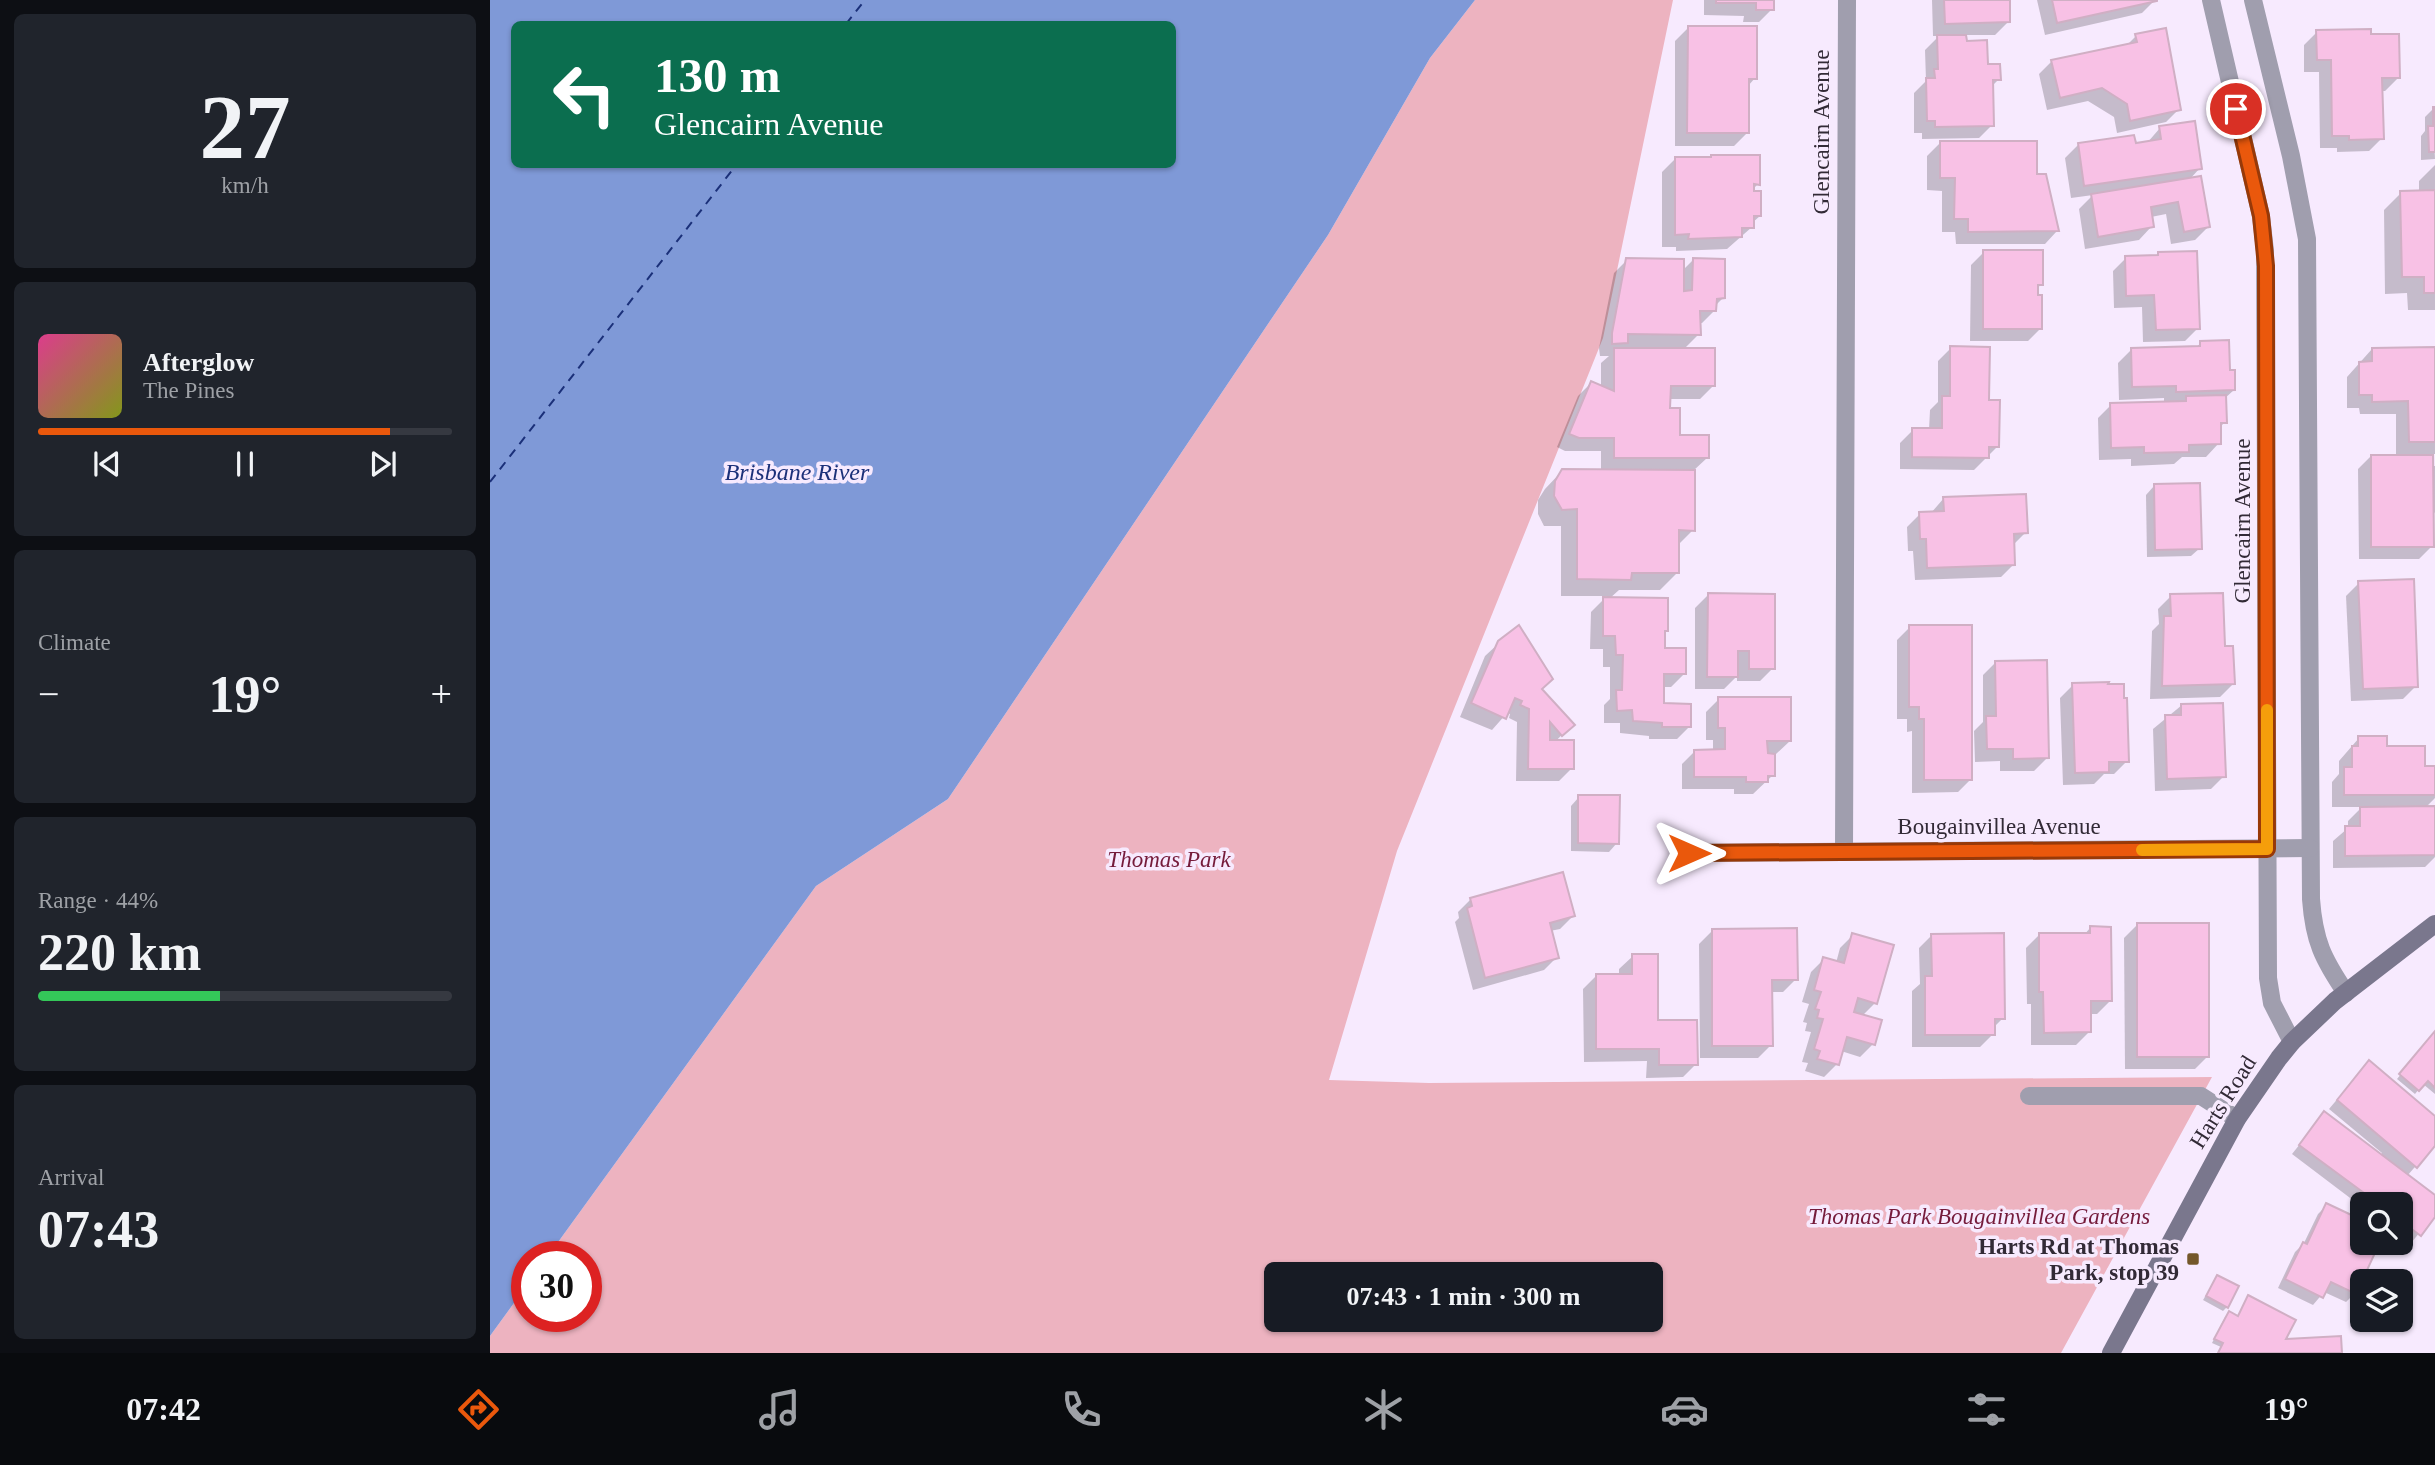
<!DOCTYPE html>
<html lang="en">
<head>
<meta charset="utf-8">
<style>
	body { margin:0; font-family:"Times New Roman",serif; background:#20242c; color:#f1f3f6; height:100vh; display:flex; flex-direction:column; font-size:26px; white-space:nowrap }
	* { box-sizing:border-box; margin:0 }
	p { font-size:23px; color:#9ea1a6 }
	.icon { flex:none; width:38px; height:38px; fill:none; stroke:currentColor; stroke-width:2; stroke-linecap:round; stroke-linejoin:round }
	.map { position:relative; flex:1; overflow:hidden }
	.panel { display:flex; flex-direction:column; gap:14px; padding:14px; background:#0d0f14; width:490px }
	.panel>* { flex:none }
	.guide { position:absolute; left:21px; top:21px; width:665px; height:147px; border-radius:10px; box-shadow:0 2px 5px #0004; background:#0b6e4f; color:#fff; overflow:hidden }
	.controls { position:absolute; left:1860px; top:1192px; display:grid; gap:14px }
	.controls a { display:grid; place-items:center; width:63px; height:63px; border-radius:10px; background:#171b24; box-shadow:0 2px 5px #0004; font-size:35px }
	.speed { position:absolute; left:21px; top:1241px; display:flex; gap:14px; font-size:35px; font-weight:700; text-align:center }
	.speed>* { display:grid; place-content:center; width:91px; height:91px; border-radius:50%; background:#171b24; box-shadow:0 2px 5px #0004; line-height:1 }
	.speed .limit { border:10px solid #d22; background:#fff; color:#111 }
	.pin { position:absolute; display:grid; place-items:center; width:60px; height:60px; color:#fff; margin:-30px; border:4px solid #fff; border-radius:50%; box-shadow:0 2px 7px #0007 }
	.me { position:absolute; width:77px; margin:-38px; rotate:90deg; stroke-linejoin:round; filter:drop-shadow(0 0 5px #0008) }
	.turn { display:flex; align-items:center; gap:24px; height:147px; padding:0 28px; font-size:32px }
	.turn .icon { width:91px; height:91px; stroke-width:2.5 }
	.turn b { display:block; font-size:49px; line-height:60px }
	.big { font-size:52px; font-weight:600; line-height:1.1 }
	.panel .widget { flex:1; display:flex; flex-direction:column; justify-content:center; gap:10px; min-width:0; padding:0 24px; border-radius:10px; background:#20242c }
	.panel .dial { align-items:center; gap:0 }
	.dial b { font-size:91px; line-height:1 }
	.song { display:flex; align-items:center; gap:21px }
	.cover { width:84px; height:84px; border-radius:10px; background:linear-gradient(135deg,hsl(330 70% 55%),hsl(70 70% 35%)) }
	.played { height:7px; border-radius:4px; background:linear-gradient(90deg,#ea580c 85%,#363941 85%) }
	.keys { display:flex; justify-content:space-around; direction:ltr }
	.heat { display:flex; justify-content:space-between; align-items:center; font-size:38px; direction:ltr }
	.charge { height:10px; border-radius:5px; background:linear-gradient(90deg,#34c759 44%,#363941 0) }
	.trip { position:absolute; left:774px; top:1262px; width:399px; height:70px; border-radius:10px; background:#171b24; box-shadow:0 2px 5px #0004; font-weight:600; line-height:70px; text-align:center }
	.tabs { display:flex; height:112px; justify-content:space-around; align-items:center; background:#090b0e; color:#9ea1a6 }
	.tabs .icon { width:49px; height:49px }
	.tabs .active { color:#ea580c }
	.tabs b { font-size:32px; color:#f1f3f6 }
	main { display:flex; flex:1; min-height:0 }
	.map>svg:first-child { display:block }
</style>
</head>
<body>
<main>
<section class="panel">
<div class="widget dial"><b>27</b><p>km/h</p></div>
<div class="widget">
<div class="song"><i class="cover"></i><div><b>Afterglow</b><p>The Pines</p></div></div>
<div class="played"></div>
<div class="keys"><svg class="icon" aria-label="previous" viewBox="0 0 24 24"><path d="M18 5L8 12l10 7zM5 5v14"/></svg><svg class="icon" aria-label="pause" viewBox="0 0 24 24"><path d="M8 5v14M16 5v14"/></svg><svg class="icon" aria-label="next" viewBox="0 0 24 24"><path d="M6 5l10 7-10 7zM19 5v14"/></svg></div>
</div>
<div class="widget"><p>Climate</p>
<div class="heat"><a>−</a><b class="big">19°</b><a>+</a></div>
</div>
<div class="widget"><p>Range · 44%</p><b class="big">220 km</b><div class="charge"></div></div>
<div class="widget"><p>Arrival</p><b class="big">07:43</b></div>
</section>
<div class="map">
<svg width="1945" height="1353" viewBox="0 0 1945 1353">
	<rect width="100%" height="100%" fill="#f7eafe"/>
	<path fill="#edb3c0" fill-rule="evenodd" d="M985,0H1183L1113,338L907,851L839,1080L939,1083L1722,1077L1571,1353H0V1336L37,1285V1316H96V1256H58L326,886L458,799L838,235L940,58ZM786,1274H1160V1320H786Z"/>
	<path fill="#7f99d7" fill-rule="evenodd" d="M0,0H985L940,58L838,235L458,799L326,886L58,1256H37V1285L0,1336ZM24,24H682V164H24Z"/>
	<g fill="#0003">
		<polygon points="1214,0 1282,0 1282,9 1269,22 1253,22 1254,16 1214,15"/>
		<polygon points="1442,0 1518,0 1518,22 1505,35 1474,35 1475,42 1509,79 1502,86 1502,125 1489,138 1432,139 1432,133 1424,133 1424,93 1436,81 1435,50 1449,36 1443,36"/>
		<polygon points="1547,0 1665,0 1652,13 1555,35"/>
		<polygon points="1198,28 1265,78 1258,86 1257,133 1244,146 1185,146 1185,41"/>
		<polygon points="1827,32 1879,36 1908,78 1895,91 1891,91 1892,138 1879,151 1847,152 1847,148 1830,148 1829,72 1814,72 1814,45"/>
		<polygon points="1646,36 1689,109 1676,122 1627,133 1624,117 1598,101 1557,110 1549,74 1562,61 1636,46"/>
		<polygon points="1943,109 1945,159 1931,160 1931,136 1935,131 1935,117"/>
		<polygon points="1670,128 1710,168 1699,180 1718,227 1705,240 1681,244 1676,214 1661,217 1662,226 1649,240 1595,249 1589,209 1603,195 1581,198 1575,158 1588,145 1657,143"/>
		<polygon points="1450,143 1546,176 1567,231 1555,244 1466,244 1465,232 1452,232 1452,191 1437,190 1437,156"/>
		<polygon points="1186,158 1268,184 1262,190 1270,216 1262,223 1262,227 1237,249 1186,251 1186,247 1172,247 1172,172"/>
		<polygon points="1945,165 1945,310 1918,310 1917,293 1895,294 1894,210 1911,193 1929,192 1929,181"/>
		<polygon points="1494,252 1552,284 1546,289 1551,328 1538,341 1480,341 1481,265"/>
		<polygon points="1668,253 1708,328 1695,341 1653,342 1652,307 1624,308 1623,271 1636,258 1665,257"/>
		<polygon points="1137,260 1192,271 1203,260 1233,298 1225,306 1225,310 1212,323 1209,323 1209,334 1193,350 1223,386 1210,399 1179,399 1179,409 1188,437 1217,458 1203,471 1203,530 1187,546 1187,573 1170,590 1129,590 1119,599 1176,630 1173,633 1173,649 1194,674 1181,687 1173,687 1173,705 1200,726 1187,739 1159,739 1159,736 1130,733 1130,723 1114,723 1114,705 1120,699 1120,667 1113,667 1113,649 1100,649 1101,612 1117,596 1071,596 1071,526 1054,526 1048,514 1048,500 1055,489 1072,471 1111,471 1111,451 1075,451 1067,447 1088,396 1101,383 1111,388 1111,363 1119,356 1110,356 1109,348 1124,273"/>
		<polygon points="1711,343 1739,372 1744,390 1734,399 1735,422 1729,428 1729,443 1716,457 1692,457 1684,464 1641,466 1641,459 1609,460 1608,418 1621,405 1674,404 1674,398 1629,400 1628,363 1641,350 1705,348"/>
		<polygon points="1461,348 1498,402 1508,446 1484,470 1410,469 1410,443 1423,430 1439,430 1440,410 1448,402 1448,361"/>
		<polygon points="1882,349 1945,349 1945,454 1942,454 1942,466 1945,466 1945,512 1942,516 1942,546 1929,559 1869,559 1868,469 1881,456 1906,456 1906,414 1870,414 1869,408 1857,408 1857,377"/>
		<polygon points="1664,486 1710,548 1701,556 1657,557 1656,495"/>
		<polygon points="1454,498 1536,532 1523,545 1524,564 1511,577 1425,580 1423,551 1418,551 1417,527 1430,514 1441,513"/>
		<polygon points="1869,583 1926,686 1913,699 1861,701 1856,596"/>
		<polygon points="1218,595 1283,668 1270,681 1247,681 1247,676 1234,689 1205,689 1205,608"/>
		<polygon points="1681,596 1733,648 1743,684 1730,697 1660,699 1662,631 1669,624 1668,609"/>
		<polygon points="1420,627 1481,779 1468,792 1422,793 1422,731 1417,732 1417,719 1407,719 1407,640"/>
		<polygon points="1009,643 1082,724 1065,742 1082,768 1069,781 1026,781 1027,722 1019,718 1020,714 1017,713 1002,730 970,717 995,656"/>
		<polygon points="1506,662 1557,758 1544,771 1510,771 1510,761 1485,762 1484,731 1493,722 1493,675"/>
		<polygon points="1583,685 1637,761 1624,774 1614,774 1604,784 1573,785 1570,698"/>
		<polygon points="1229,699 1300,741 1286,754 1283,754 1283,775 1263,794 1244,794 1244,789 1192,789 1192,764 1205,751 1223,751 1223,740 1216,740 1216,712"/>
		<polygon points="1692,705 1734,776 1721,789 1665,791 1663,729"/>
		<polygon points="1869,738 1896,747 1933,768 1945,768 1945,798 1935,808 1945,808 1945,857 1935,867 1843,868 1843,841 1858,828 1858,821 1872,807 1842,807 1842,782 1849,774 1849,761"/>
		<polygon points="1089,797 1127,843 1119,852 1081,851 1081,806"/>
		<polygon points="981,899 1083,916 1070,929 1060,931 1067,957 1054,970 983,990 965,922 969,918 968,912"/>
		<polygon points="1647,925 1718,1056 1705,1069 1635,1069 1634,938"/>
		<polygon points="1600,928 1620,1001 1607,1014 1599,1014 1599,1032 1586,1045 1541,1045 1541,1004 1537,1004 1536,948 1549,935 1594,935"/>
		<polygon points="1222,931 1306,979 1293,992 1281,992 1281,1045 1268,1058 1210,1058 1209,944"/>
		<polygon points="1363,935 1385,1003 1372,1016 1383,1044 1370,1057 1351,1051 1347,1064 1334,1077 1315,1071 1318,1063 1312,1062 1321,1032 1315,1031 1317,1023 1313,1022 1319,1004 1312,1002 1321,972 1334,959 1346,963 1350,948"/>
		<polygon points="1442,935 1513,1018 1503,1028 1503,1034 1490,1047 1422,1047 1422,991 1430,984 1429,948"/>
		<polygon points="1143,956 1167,1022 1206,1064 1193,1077 1156,1078 1157,1061 1094,1062 1093,989 1106,976 1129,976 1129,969"/>
		<polygon points="1945,1033 1945,1094 1933,1084 1925,1094 1907,1079"/>
		<polygon points="1871,1071 1945,1118 1945,1144 1917,1176 1945,1197 1945,1214 1921,1243 1911,1235 1911,1204 1872,1204 1872,1207 1802,1154 1834,1114 1890,1156 1892,1153 1839,1109"/>
		<polygon points="1837,1205 1872,1222 1872,1242 1865,1293 1856,1302 1834,1292 1823,1305 1788,1288 1805,1252 1814,1243 1828,1214"/>
		<polygon points="1727,1277 1737,1307 1733,1311 1713,1300"/>
		<polygon points="1759,1297 1794,1341 1850,1353 1728,1353 1731,1347 1722,1343 1735,1317 1739,1313 1747,1317"/>
	</g>
	<g fill="none" stroke-linecap="round" stroke-linejoin="round">
		<g stroke="#1b3079" stroke-width="2" stroke-dasharray="9 7" stroke-linecap="butt">
			<polyline points="356,24 375,0"/>
			<polyline points="0,482 247,164"/>
		</g>
	</g>
	<g fill="#f8c1e5" stroke="#d0afc4" stroke-width="2">
		<polygon points="1226,0 1284,0 1284,10 1266,10 1266,3 1226,3"/>
		<polygon points="1454,0 1520,0 1520,22 1455,24"/>
		<polygon points="1562,0 1667,0 1667,1 1567,23"/>
		<polygon points="1198,26 1267,26 1267,79 1259,79 1259,133 1197,133"/>
		<polygon points="1676,28 1691,110 1640,121 1637,104 1612,88 1570,98 1561,60 1647,42 1645,34"/>
		<polygon points="1881,29 1881,34 1909,34 1910,78 1892,78 1894,139 1859,140 1859,136 1842,136 1841,60 1827,60 1826,30"/>
		<polygon points="1447,35 1476,35 1477,41 1497,40 1498,64 1510,64 1511,80 1503,80 1504,126 1445,127 1445,121 1437,121 1436,78 1445,78 1444,69 1448,69"/>
		<polygon points="1943,107 1945,107 1945,152 1939,152 1938,126 1943,126"/>
		<polygon points="1705,121 1712,169 1594,186 1588,143 1644,135 1646,143 1671,139 1669,126"/>
		<polygon points="1450,141 1547,141 1547,174 1556,174 1569,231 1478,232 1478,219 1464,219 1465,178 1450,178"/>
		<polygon points="1221,155 1270,155 1270,185 1264,184 1264,191 1271,191 1271,216 1264,216 1264,228 1252,228 1252,237 1198,239 1199,234 1185,235 1185,157 1221,157"/>
		<polygon points="1711,176 1720,227 1694,232 1688,202 1661,207 1664,227 1608,237 1601,194"/>
		<polygon points="1945,190 1945,293 1934,293 1934,277 1912,277 1910,191"/>
		<polygon points="1493,250 1553,250 1553,285 1548,285 1548,295 1552,295 1552,329 1493,329"/>
		<polygon points="1707,251 1710,329 1666,330 1664,295 1636,296 1635,256 1668,255 1668,252"/>
		<polygon points="1136,258 1194,259 1194,291 1202,290 1203,258 1235,259 1235,298 1227,299 1226,311 1210,311 1211,335 1138,334 1138,343 1122,344 1122,333"/>
		<polygon points="1739,340 1740,370 1745,370 1745,390 1686,392 1686,386 1642,387 1641,348 1710,346 1710,341"/>
		<polygon points="1460,346 1500,347 1499,400 1510,400 1509,447 1499,447 1499,458 1422,457 1422,428 1452,428 1452,396 1460,396"/>
		<polygon points="1945,347 1945,442 1919,442 1918,401 1882,402 1882,395 1869,395 1869,362 1882,361 1882,348"/>
		<polygon points="1124,348 1225,348 1225,386 1181,386 1180,408 1190,408 1190,435 1219,435 1219,458 1124,458 1124,438 1089,438 1079,434 1101,381 1124,391"/>
		<polygon points="1736,395 1737,423 1731,423 1731,444 1699,445 1699,452 1654,453 1654,447 1621,448 1620,403 1696,401 1696,396"/>
		<polygon points="1881,455 1943,455 1944,547 1881,547"/>
		<polygon points="1072,469 1205,470 1205,531 1189,530 1189,573 1142,573 1141,580 1087,579 1087,509 1072,510 1064,496 1065,481"/>
		<polygon points="1710,483 1712,549 1665,550 1664,484"/>
		<polygon points="1536,494 1538,533 1524,534 1525,565 1437,568 1436,539 1430,539 1429,512 1454,511 1453,497"/>
		<polygon points="1924,579 1928,687 1873,689 1868,581"/>
		<polygon points="1218,593 1285,594 1285,669 1259,669 1259,651 1248,651 1248,677 1217,677"/>
		<polygon points="1733,593 1735,646 1743,646 1745,684 1672,686 1674,616 1681,616 1680,594"/>
		<polygon points="1113,597 1178,598 1178,631 1175,631 1175,648 1196,648 1196,674 1174,674 1174,703 1201,704 1201,727 1172,727 1172,723 1143,721 1142,710 1127,711 1126,690 1132,690 1133,655 1126,655 1125,636 1113,636"/>
		<polygon points="1029,625 1063,679 1052,689 1085,725 1072,736 1060,722 1060,740 1084,740 1084,769 1038,769 1039,709 1030,705 1032,701 1025,698 1016,719 981,703 1008,641"/>
		<polygon points="1419,625 1482,625 1482,780 1434,780 1434,719 1429,719 1429,707 1419,707"/>
		<polygon points="1557,660 1559,758 1523,759 1523,749 1497,749 1496,716 1506,716 1505,661"/>
		<polygon points="1619,682 1618,684 1634,684 1634,698 1637,698 1639,762 1619,762 1619,772 1585,773 1582,683"/>
		<polygon points="1228,697 1301,697 1301,741 1277,741 1278,753 1285,754 1285,776 1278,776 1278,782 1256,782 1256,777 1204,777 1204,750 1235,749 1235,728 1228,728"/>
		<polygon points="1733,703 1736,777 1677,779 1675,715 1691,715 1691,704"/>
		<polygon points="1868,736 1897,736 1897,746 1935,746 1935,766 1945,766 1945,795 1854,795 1854,767 1862,767 1862,746 1868,746"/>
		<polygon points="1088,795 1130,795 1129,844 1088,843"/>
		<polygon points="1945,806 1945,855 1855,856 1855,826 1870,826 1870,807"/>
		<polygon points="1073,872 1085,916 1060,923 1069,958 995,978 977,908 982,906 980,898"/>
		<rect x="1647" y="923" width="72" height="134"/>
		<polygon points="1600,926 1621,927 1622,1001 1601,1001 1601,1032 1554,1033 1553,992 1549,992 1549,933 1600,933"/>
		<polygon points="1307,928 1308,980 1282,980 1283,1046 1222,1046 1222,929"/>
		<polygon points="1362,933 1404,945 1387,1004 1368,998 1364,1012 1392,1020 1385,1045 1357,1037 1349,1065 1327,1059 1330,1051 1324,1049 1333,1019 1327,1018 1329,1010 1325,1009 1331,992 1324,990 1333,957 1354,963"/>
		<polygon points="1514,933 1515,1019 1505,1019 1505,1035 1435,1035 1435,976 1442,976 1441,934"/>
		<polygon points="1142,954 1168,954 1168,1020 1207,1020 1208,1065 1169,1065 1169,1049 1106,1049 1106,974 1142,974"/>
		<polygon points="1945,1031 1945,1088 1938,1081 1929,1091 1909,1074"/>
		<polygon points="1879,1060 1945,1116 1945,1146 1927,1168 1847,1100"/>
		<polygon points="1834,1111 1945,1195 1945,1217 1931,1236 1911,1221 1911,1204 1889,1204 1809,1145"/>
		<polygon points="1836,1203 1872,1220 1872,1242 1890,1242 1866,1294 1841,1282 1833,1298 1795,1279 1813,1242 1817,1244"/>
		<polygon points="1727,1275 1749,1286 1738,1308 1716,1296"/>
		<polygon points="1758,1295 1806,1320 1796,1339 1851,1336 1852,1353 1728,1353 1733,1343 1724,1339 1739,1311 1748,1316"/>
	</g>
	<g fill="none" stroke-linecap="round" stroke-linejoin="round">
		<polyline stroke="#a09eae" stroke-width="18" points="1539,1096 1711,1096 1747,1119"/>
		<g stroke="#a09eae" stroke-width="18">
			<polyline points="1721,0 1771,216 1775,251 1778,978 1782,1003 1802,1042"/>
			<path d="M1763,0L1801,156L1817,239L1821,899C1824,941 1833,959 1856,993"/>
			<polyline points="1354,852 1357,0"/>
			<polyline points="1199,853 1820,848"/>
		</g>
		<polyline stroke="#7a778d" stroke-width="18" points="1621,1353 1747,1119 1789,1058 1802,1042 1845,1001 1945,924"/>
	</g>
	<g fill="none" stroke-linecap="round" stroke-linejoin="round">
		<g stroke="#983908" stroke-width="18">
			<polyline id="route" points="1199,853 1777,849 1776,266 1771,216 1746,109"/>
		</g>
		<use href="#route" stroke="#ea580c" stroke-width="12"/>
		<polyline stroke="#f59e0b" stroke-width="12" points="1652,850 1777,849 1777,710"/>
	</g>
	<rect fill="#74572a" stroke="#f7eafe" stroke-width="2.5" x="1696" y="1252" width="14" height="14" rx="3.5"/>
	<g text-anchor="middle" dominant-baseline="central" stroke-width="7" stroke-linejoin="round" paint-order="stroke">
		<g font-size="23" fill="#322a36" stroke="#f7eafe">
			<text transform="translate(1331 132) rotate(-90)">Glencairn Avenue</text>
			<text transform="translate(1752 521) rotate(-90)">Glencairn Avenue</text>
			<text x="1509" y="826">Bougainvillea Avenue</text>
			<text transform="translate(1733 1102) rotate(-58)">Harts Road</text>
		</g>
		<g font-size="23" font-style="italic" fill="#751b3b" stroke="#f7eafe">
			<text x="679" y="859">Thomas Park</text>
			<text x="1489" y="1216">Thomas Park Bougainvillea Gardens</text>
		</g>
		<g font-size="23" font-weight="bold" fill="#322a36" stroke="#f7eafe" text-anchor="end">
			<text x="1689" y="1246">Harts Rd at Thomas<tspan x="1689" dy="26">Park, stop 39</tspan></text>
		</g>
		<g font-size="24" font-style="italic" fill="#1b3079" stroke="#f7eafe">
			<text x="307" y="472">Brisbane River</text>
		</g>
	</g>
</svg>
<div class="controls">
<a><svg class="icon" aria-label="search" viewBox="0 0 24 24"><circle cx="10" cy="10" r="6"/><path d="M15 15l6 6"/></svg></a>
<a><svg class="icon" aria-label="layers" viewBox="0 0 24 24"><path d="M12 4l9 5-9 5-9-5zM3 14l9 5 9-5"/></svg></a>
</div>
<div class="speed"><div class="limit">30</div></div>
<div class="pin" style="left:1746px;top:109px;background:#d93025"><svg class="icon" aria-label="arrive" viewBox="0 0 24 24"><path d="M6 21V4h12l-3 4 3 4H6"/></svg></div>
<svg class="me" style="left:1199px;top:853px" viewBox="-20 -20 40 40"><path d="M0-17L14 15 0 8-14 15z" fill="#ea580c" stroke="#fff" stroke-width="4"/></svg>
<div class="trip">07:43 · 1 min · 300 m</div>
<div class="guide">
<div class="turn"><svg class="icon" aria-label="left" viewBox="0 0 24 24"><path d="M17 20v-9H6M10 6l-5 5 5 5"/></svg><div><b>130 m</b>Glencairn Avenue</div></div>
</div>
</div>
</main>
<nav class="tabs">
<b>07:42</b>
<svg class="icon active" aria-label="directions" viewBox="0 0 24 24"><path d="M12 3l9 9-9 9-9-9zM9 14v-3h6M13 9l2 2-2 2"/></svg>
<svg class="icon" aria-label="music" viewBox="0 0 24 24"><path d="M9 18V5l10-2v13"/><circle cx="6" cy="18" r="3"/><circle cx="16" cy="16" r="3"/></svg>
<svg class="icon" aria-label="phone" viewBox="0 0 24 24"><path d="M5 4h4l2 5-3 2q2 4 5 5l2-3 5 2v4C11 20 4 13 5 4z"/></svg>
<svg class="icon" aria-label="climate" viewBox="0 0 24 24"><path d="M12 3v18M4 7l16 10M4 17L20 7"/></svg>
<svg class="icon" aria-label="car" viewBox="0 0 24 24"><path d="M5 17H2v-5l4-1 3-4h7l3 4 3 1v5h-3M9 17h6M6 11h13"/><circle cx="7" cy="17" r="2"/><circle cx="17" cy="17" r="2"/></svg>
<svg class="icon" aria-label="filters" viewBox="0 0 24 24"><path d="M4 7h16M4 17h16"/><circle cx="9" cy="7" r="2"/><circle cx="15" cy="17" r="2"/></svg>
<b>19°</b>
</nav>
</body>
</html>
